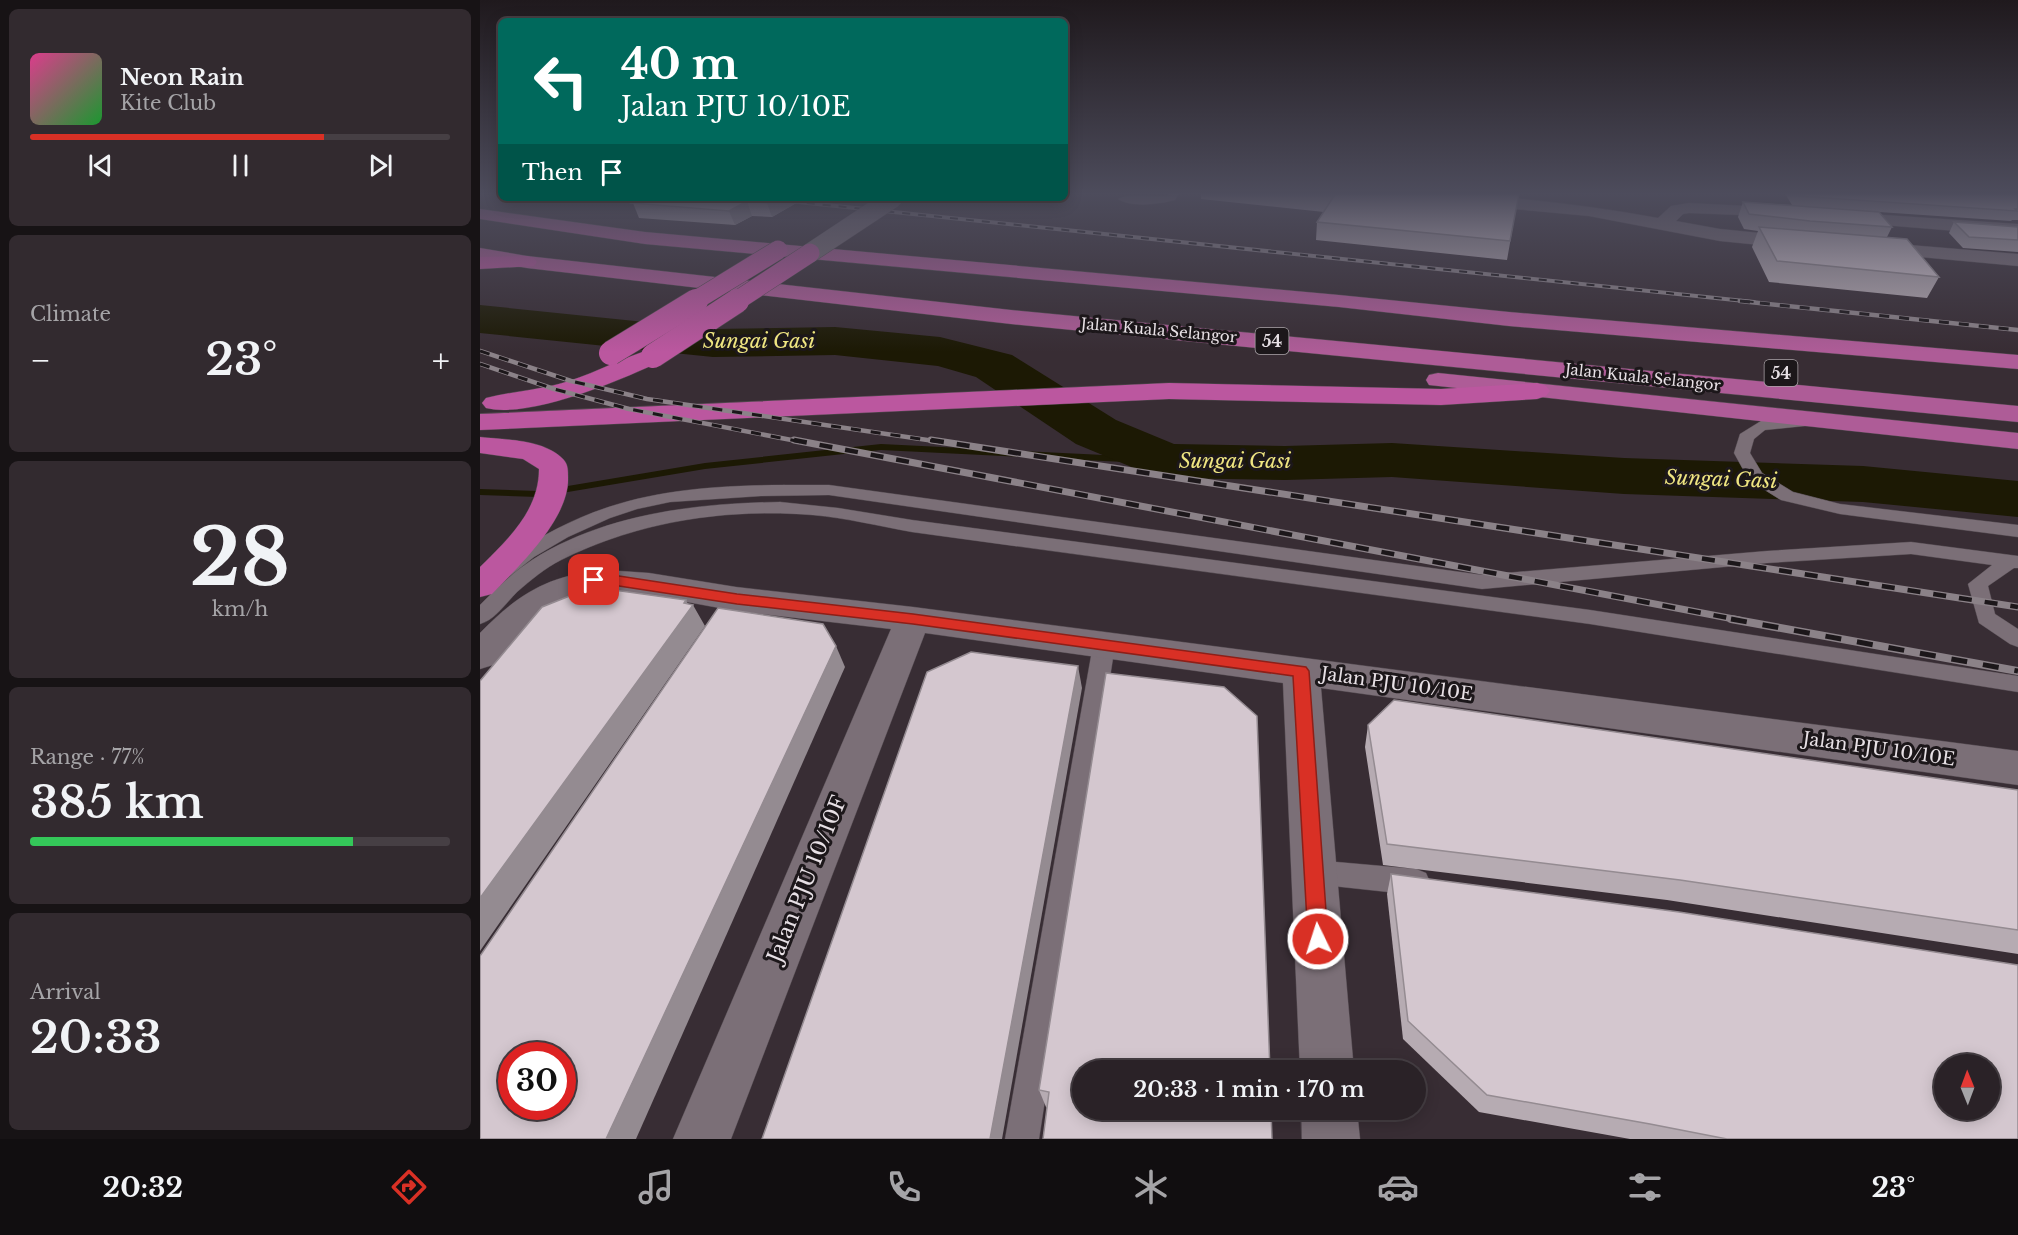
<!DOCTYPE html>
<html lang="en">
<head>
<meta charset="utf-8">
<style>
	body { margin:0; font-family:"Libre Baskerville",serif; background:#322a2f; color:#f1f3f6; height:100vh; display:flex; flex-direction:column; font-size:22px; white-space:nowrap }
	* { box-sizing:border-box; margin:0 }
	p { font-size:20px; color:#a5a4a7 }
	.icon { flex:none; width:33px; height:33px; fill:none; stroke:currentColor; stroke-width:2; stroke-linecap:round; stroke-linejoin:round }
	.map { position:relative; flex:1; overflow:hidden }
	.details { display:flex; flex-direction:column; gap:9px; padding:9px; background:#171315; width:480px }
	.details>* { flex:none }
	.top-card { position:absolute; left:18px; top:18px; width:570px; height:183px; border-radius:9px; box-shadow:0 3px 15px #0003,0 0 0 2px #463f44; background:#00695c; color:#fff; overflow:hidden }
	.needle { width:39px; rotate:359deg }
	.fabs { position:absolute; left:1454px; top:1054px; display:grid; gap:12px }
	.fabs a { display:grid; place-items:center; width:66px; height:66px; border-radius:50%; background:#2a2227; box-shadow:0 3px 15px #0003,0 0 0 2px #463f44; font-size:30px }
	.speed { position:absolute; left:18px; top:1042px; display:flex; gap:12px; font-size:30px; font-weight:700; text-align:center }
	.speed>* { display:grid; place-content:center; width:78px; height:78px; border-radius:50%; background:#2a2227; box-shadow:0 3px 15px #0003,0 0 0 2px #463f44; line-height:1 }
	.speed .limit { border:9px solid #d22; background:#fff; color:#111 }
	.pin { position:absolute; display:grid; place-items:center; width:51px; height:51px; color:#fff; margin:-26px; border-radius:12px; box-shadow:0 3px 9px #0006 }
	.me { position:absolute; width:66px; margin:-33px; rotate:356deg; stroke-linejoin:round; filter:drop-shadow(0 0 4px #0008) }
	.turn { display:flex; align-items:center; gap:21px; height:126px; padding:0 24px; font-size:27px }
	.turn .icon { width:78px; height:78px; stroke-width:2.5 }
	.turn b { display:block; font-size:42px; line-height:51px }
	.then { display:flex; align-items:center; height:57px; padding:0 24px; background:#0003; gap:12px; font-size:22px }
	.big { font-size:45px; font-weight:600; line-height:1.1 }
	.details .widget { flex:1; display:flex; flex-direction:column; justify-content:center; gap:9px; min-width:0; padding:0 21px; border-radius:9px; background:#322a2f }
	.details .dial { align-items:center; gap:0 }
	.dial b { font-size:78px; line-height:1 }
	.song { display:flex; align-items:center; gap:18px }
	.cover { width:72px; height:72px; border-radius:9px; background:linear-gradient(135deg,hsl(330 70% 55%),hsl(130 70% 35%)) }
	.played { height:6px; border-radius:3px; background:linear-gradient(90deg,#d93025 70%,#463f44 70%) }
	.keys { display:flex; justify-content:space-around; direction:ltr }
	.heat { display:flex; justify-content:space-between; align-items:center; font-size:33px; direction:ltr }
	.charge { height:9px; border-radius:4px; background:linear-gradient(90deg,#34c759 77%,#463f44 0) }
	.trip { position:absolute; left:592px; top:1060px; width:354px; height:60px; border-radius:30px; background:#2a2227; box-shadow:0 3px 15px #0003,0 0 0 2px #463f44; font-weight:600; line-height:60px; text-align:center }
	.tabs { display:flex; height:96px; justify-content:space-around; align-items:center; background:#110e10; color:#a5a4a7 }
	.tabs .icon { width:42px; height:42px }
	.tabs .on { color:#d93025 }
	.tabs b { font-size:27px; color:#f1f3f6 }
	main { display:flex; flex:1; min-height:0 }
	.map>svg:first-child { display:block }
</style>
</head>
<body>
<main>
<section class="details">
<div class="widget">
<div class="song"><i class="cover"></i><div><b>Neon Rain</b><p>Kite Club</p></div></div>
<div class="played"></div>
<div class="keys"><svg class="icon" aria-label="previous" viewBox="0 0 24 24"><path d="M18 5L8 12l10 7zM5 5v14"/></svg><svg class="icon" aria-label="pause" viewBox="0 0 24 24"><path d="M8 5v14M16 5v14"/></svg><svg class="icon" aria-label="next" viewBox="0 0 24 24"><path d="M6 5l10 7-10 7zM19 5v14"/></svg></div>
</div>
<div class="widget"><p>Climate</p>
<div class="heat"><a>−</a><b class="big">23°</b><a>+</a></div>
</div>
<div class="widget dial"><b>28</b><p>km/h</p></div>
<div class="widget"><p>Range · 77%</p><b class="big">385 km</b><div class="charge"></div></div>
<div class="widget"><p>Arrival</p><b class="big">20:33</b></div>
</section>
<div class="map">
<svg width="1538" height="1139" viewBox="0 0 1538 1139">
	<rect width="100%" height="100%" fill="#382d34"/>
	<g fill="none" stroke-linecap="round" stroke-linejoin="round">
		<polygon fill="#1c1904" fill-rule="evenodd" points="401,444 686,458 691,461 686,464 401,450 225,469 58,497 0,495 0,489 58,491 225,463"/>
		<polygon fill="#1c1904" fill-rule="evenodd" points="0,305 233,329 355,327 460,337 532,355 636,420 694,444 805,446 912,443 1144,458 1383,466 1538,481 1538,517 1383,502 1144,494 912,477 805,480 686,478 666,473 596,444 496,377 458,366 355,355 233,357 0,333"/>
		<g stroke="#534a50" stroke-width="1">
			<g id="service">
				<path d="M690,192H700L695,200C679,204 652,208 638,199C646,193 675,198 688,196Z"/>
				<polygon points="1328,417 1334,419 1336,422 1334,425 1285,430 1274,439 1270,453 1282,473 1313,492 1360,504 1538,525 1538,537 1360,514 1301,500 1269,480 1254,453 1260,434 1281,421"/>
				<path d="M304,485H349L1002,575L1287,551L1431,542L1538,556V568H1534L1508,586L1515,614L1538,629V647L1530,644L1499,623L1488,584L1512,565L1431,554L1287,563L1002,589L349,495L281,496L190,502L157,509L130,518L88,537L54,557L7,594L0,596V579C101,500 178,486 304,485Z"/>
				<path d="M300,502L358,508L432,520L1110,610L1538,676V692L1110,624L432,532C399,526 366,518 333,515C247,508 159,521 81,560C65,568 51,580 37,592C26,603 15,620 0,624V605C16,589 33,572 52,560C124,514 217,503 300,502Z"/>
				<polygon points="624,637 632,640 635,645 559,1139 525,1139 613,645 616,640"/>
				<polygon points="834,860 936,869 946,873 950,882 946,891 936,895 834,884 824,881 820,872 824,863"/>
			</g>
		</g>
		<g stroke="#534a50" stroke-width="1">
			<g id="minor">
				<path d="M898,192C992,192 1086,201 1178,218L1191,206L1209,203L1306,208L1312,209L1315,213L1312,217L1209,213L1203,214L1196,221L1240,229L1321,237L1328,239L1330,243L1328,247L1321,249L1240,241L1109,216L906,197Z"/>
				<polygon points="1360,212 1538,224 1538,236 1354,221 1351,217 1354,213"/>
				<polygon points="1393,242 1538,254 1538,266 1386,252 1383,248 1386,244"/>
				<path d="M125,570L169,573L256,587L433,607L1538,751V785L841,688L874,1071H820L803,683L445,633L251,1139H193L411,629L256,611L169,595L125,593L104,594L72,608L51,625L13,665L0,669V633C39,593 69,575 125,570Z"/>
				<polygon points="821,1110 877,1110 880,1139 822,1139"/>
			</g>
		</g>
		<g stroke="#534a50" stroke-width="1">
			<g id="trunk">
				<polygon points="0,209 165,232 859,295 1029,312 1538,355 1538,369 1029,326 859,307 165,244 0,219"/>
				<polygon points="0,248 47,256 531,310 1538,406 1538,422 531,324 47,268 0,260"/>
				<polygon points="958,373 1538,433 1538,449 949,385 946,380 949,375"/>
			</g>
		</g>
		<g stroke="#534a50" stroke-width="1">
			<g id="motorway">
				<polygon points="47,256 54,258 57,262 54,266 0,269 0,257"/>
				<path d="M173,349L181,351L185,356L181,361C142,380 49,419 6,408L2,403L6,398C33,391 62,390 89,381C118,372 145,356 173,349Z"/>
				<polygon points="689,383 961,389 1057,383 1066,386 1070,391 1066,396 1057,399 961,405 689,399 0,430 0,414"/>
				<path d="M0,437C27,440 63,439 83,459C88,464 88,470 88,477C90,518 39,566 12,594L0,597V567C28,539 59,511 59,469L43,459L0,453Z"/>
			</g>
		</g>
		<use href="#service" fill="#7b6f77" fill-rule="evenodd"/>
		<use href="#minor" fill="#7b6f77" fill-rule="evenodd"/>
		<use href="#trunk" fill="#ae5c97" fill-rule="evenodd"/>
		<use href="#motorway" fill="#bb579f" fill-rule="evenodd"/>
		<g stroke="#8b8288" stroke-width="4">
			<polyline id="rail-far3" points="279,198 1274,302"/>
		</g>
		<g stroke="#8b8288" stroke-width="4.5">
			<g id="rail-far2">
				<polyline points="1260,301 1538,330"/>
				<polyline points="0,351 91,381 167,399 461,442"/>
				<polyline points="0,364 74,389 149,409 322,442"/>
			</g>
		</g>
		<g stroke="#8b8288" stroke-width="7">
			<g id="rail-far1">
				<polyline points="314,440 1259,620"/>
				<polyline points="451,440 1538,607"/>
			</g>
		</g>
		<g stroke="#8b8288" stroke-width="8">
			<polyline id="rail" points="1251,619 1538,671"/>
		</g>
		<use href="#rail-far3" stroke="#1c171a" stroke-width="2" stroke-dasharray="8" stroke-linecap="butt"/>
		<use href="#rail-far2" stroke="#1c171a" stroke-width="3" stroke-dasharray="10" stroke-linecap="butt"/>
		<use href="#rail-far1" stroke="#1c171a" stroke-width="4.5" stroke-dasharray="13" stroke-linecap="butt"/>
		<use href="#rail" stroke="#1c171a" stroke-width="5" stroke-dasharray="16" stroke-linecap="butt"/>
		<g stroke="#534a50" stroke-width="20" stroke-linecap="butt">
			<polyline id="tertiary-bridge" points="330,253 413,198"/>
		</g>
		<g stroke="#534a50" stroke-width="20" stroke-linecap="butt">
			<g id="motorway-bridge-far1">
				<polyline points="213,302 298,250"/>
				<polyline points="255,302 330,253"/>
			</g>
		</g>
		<g stroke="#534a50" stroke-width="25" stroke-linecap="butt">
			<g id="motorway-bridge">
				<polyline points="131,353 216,301"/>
				<polyline points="173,356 257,301"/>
			</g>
		</g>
		<use href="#tertiary-bridge" stroke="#7b6f77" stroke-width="19"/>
		<use href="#motorway-bridge-far1" stroke="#bb579f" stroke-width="19"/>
		<use href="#motorway-bridge" stroke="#bb579f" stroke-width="24"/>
	</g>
	<g fill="#b6abb2">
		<polygon points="721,192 1039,192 1027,260 836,240 837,222 844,212 721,199"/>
		<polygon points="1304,192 1538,192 1538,220 1532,220 1531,221 1399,212 1412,227 1407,237 1459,277 1447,298 1289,282 1272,247 1278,231 1264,229 1258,217 1263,202 1312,205"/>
		<polygon points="111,198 325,198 292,217 272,216 255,225 159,218 153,203"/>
		<polygon points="1474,222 1538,227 1538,252 1483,248 1469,233"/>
		<polygon points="626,673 567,1108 566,1107 559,1090"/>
		<polygon points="888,725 1538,790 1538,954 1187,900 903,865 885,747"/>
		<polygon points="911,874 1538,1139 1150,1139 999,1112 923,1039 907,894"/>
	</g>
	<g fill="#948b91">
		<polygon points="296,198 325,198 292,217 287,203"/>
		<polygon points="267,201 272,216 255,225 249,211"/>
		<polygon points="206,600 210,608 213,605 225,626 0,951 0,898"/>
		<polygon points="356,646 365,667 156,1139 126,1139"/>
		<polygon points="598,666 602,688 522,1139 510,1139"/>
	</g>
	<g fill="#d4c7cf" stroke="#948b91" stroke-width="1.5" fill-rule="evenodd">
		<polygon points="822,192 1017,192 1039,194 1030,241 837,222 854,196"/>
		<polygon points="1315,192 1538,192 1538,209 1535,209 1537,211 1317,196"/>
		<polygon points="163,198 296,198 287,203 267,201 249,211 152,203"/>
		<polygon points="1263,202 1399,212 1412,227 1330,221 1269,214"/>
		<polygon points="1474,222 1538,227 1538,240 1489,237"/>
		<polygon points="1279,227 1427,239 1459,277 1297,261"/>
		<polygon points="112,587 206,600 204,603 213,605 0,898 0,681 62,607"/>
		<path d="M238,608L343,624L356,646L126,1139H0V956ZM32,1056H82V1107H32Z"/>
		<polygon points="491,652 598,666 510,1139 282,1139 447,672"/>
		<polygon points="626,673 744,687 777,716 790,1071 603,1071 603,1110 791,1110 792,1139 563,1139 569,1092 559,1090"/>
		<polygon points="914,700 1538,790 1538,930 1200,880 907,844 888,725"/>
		<path d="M911,874L1199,912L1538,965V1139H1247L1170,1124L1007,1095L928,1021ZM1464,1065H1509V1110H1464Z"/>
	</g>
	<linearGradient id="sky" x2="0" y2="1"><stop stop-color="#1f191d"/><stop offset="0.55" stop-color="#4d4c5c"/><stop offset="1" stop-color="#4d4c5c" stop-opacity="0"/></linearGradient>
	<rect width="1538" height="352" fill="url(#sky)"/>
	<polygon fill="#d93025" stroke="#8d1f18" stroke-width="1.5" points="114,576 139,576 257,594 433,614 826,667 829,671 848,939 845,945 838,948 831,945 828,939 813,676 433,624 257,604 139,586 109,584 107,580 109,577"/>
	<g text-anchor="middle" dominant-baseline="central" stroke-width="6" stroke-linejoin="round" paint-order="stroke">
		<g font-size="15" fill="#e7e0e5" stroke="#1c171a">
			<text transform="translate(679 330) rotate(5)">Jalan Kuala Selangor</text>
			<text transform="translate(1163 377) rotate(6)">Jalan Kuala Selangor</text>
		</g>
		<g fill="#1c171a" stroke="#aaa4a8" stroke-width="1.5">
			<rect x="775.5" y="328" width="33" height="26" rx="4.5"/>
			<rect x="1284.5" y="360" width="33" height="26" rx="4.5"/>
		</g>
		<g font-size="16" font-weight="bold" fill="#e7e0e5">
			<text x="792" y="341">54</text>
			<text x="1301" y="373">54</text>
		</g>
		<g font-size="18" fill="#e7e0e5" stroke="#1c171a">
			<text transform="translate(917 684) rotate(8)">Jalan PJU 10/10E</text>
			<text transform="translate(1399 749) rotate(8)">Jalan PJU 10/10E</text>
		</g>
		<g font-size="20" font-style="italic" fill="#efe581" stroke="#1c171a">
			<text x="279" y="341">Sungai Gasi</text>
			<text x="755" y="461">Sungai Gasi</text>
			<text transform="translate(1241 479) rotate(2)">Sungai Gasi</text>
		</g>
		<g font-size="21" fill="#e7e0e5" stroke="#1c171a">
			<text transform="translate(327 879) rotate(-68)">Jalan PJU 10/10F</text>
		</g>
	</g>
</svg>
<div class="fabs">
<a><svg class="needle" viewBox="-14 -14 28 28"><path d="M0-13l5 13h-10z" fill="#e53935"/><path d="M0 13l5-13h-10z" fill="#a5a4a7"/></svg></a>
</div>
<div class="speed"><div class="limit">30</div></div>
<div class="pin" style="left:114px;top:580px;background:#d93025"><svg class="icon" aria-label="arrive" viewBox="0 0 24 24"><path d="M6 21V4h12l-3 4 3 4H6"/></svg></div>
<svg class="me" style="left:838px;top:939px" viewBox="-20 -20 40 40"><circle r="17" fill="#d93025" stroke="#fff" stroke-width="3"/><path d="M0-11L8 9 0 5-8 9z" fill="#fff"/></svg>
<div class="trip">20:33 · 1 min · 170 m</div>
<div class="top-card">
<div class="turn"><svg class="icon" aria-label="left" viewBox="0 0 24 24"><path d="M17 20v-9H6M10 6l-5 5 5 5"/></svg><div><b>40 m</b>Jalan PJU 10/10E</div></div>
<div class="then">Then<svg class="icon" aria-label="arrive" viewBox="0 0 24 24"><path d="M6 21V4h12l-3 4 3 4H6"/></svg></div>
</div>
</div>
</main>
<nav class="tabs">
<b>20:32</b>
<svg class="icon on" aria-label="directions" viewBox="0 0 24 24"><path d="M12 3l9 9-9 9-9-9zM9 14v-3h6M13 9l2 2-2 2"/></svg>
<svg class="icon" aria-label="music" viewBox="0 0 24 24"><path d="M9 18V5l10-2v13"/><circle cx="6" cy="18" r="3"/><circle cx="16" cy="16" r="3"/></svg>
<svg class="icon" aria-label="phone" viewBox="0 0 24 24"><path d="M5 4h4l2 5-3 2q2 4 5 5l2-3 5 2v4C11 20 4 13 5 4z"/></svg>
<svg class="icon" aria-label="climate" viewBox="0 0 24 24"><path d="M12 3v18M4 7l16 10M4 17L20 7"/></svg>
<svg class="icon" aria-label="car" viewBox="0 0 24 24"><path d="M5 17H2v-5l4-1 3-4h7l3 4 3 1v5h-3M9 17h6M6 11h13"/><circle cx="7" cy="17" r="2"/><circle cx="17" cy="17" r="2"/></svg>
<svg class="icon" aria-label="filters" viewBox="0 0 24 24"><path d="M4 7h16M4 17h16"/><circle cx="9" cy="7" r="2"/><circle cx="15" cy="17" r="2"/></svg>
<b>23°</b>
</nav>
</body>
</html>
